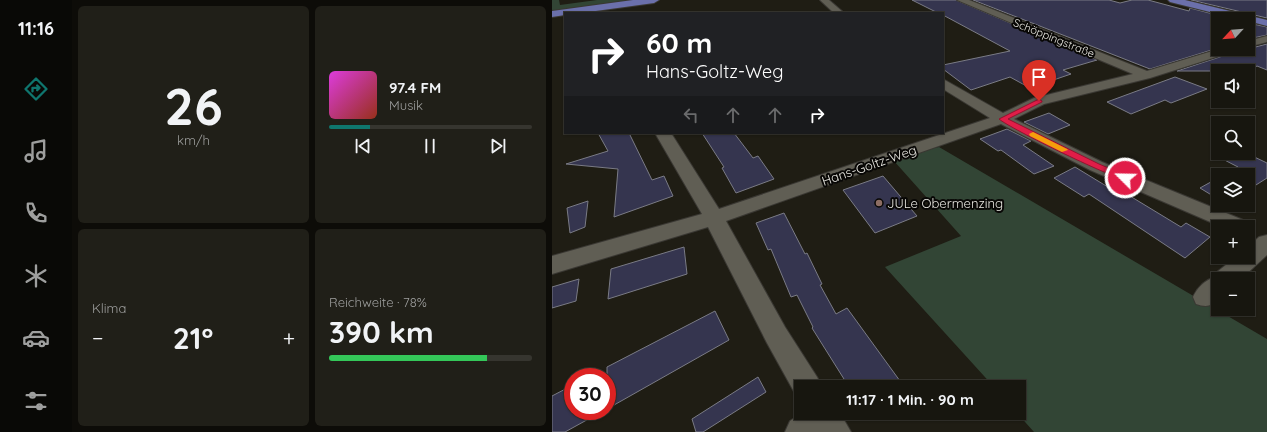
<!DOCTYPE html>
<html lang="de">
<head>
<meta charset="utf-8">
<style>
	body { margin:0; font-family:Quicksand,sans-serif; background:#201f18; color:#f1f3f6; height:100vh; display:flex; flex-direction:column; font-size:15px; white-space:nowrap }
	* { box-sizing:border-box; margin:0 }
	p { font-size:13px; color:#9e9f9e }
	.icon { flex:none; width:22px; height:22px; fill:none; stroke:currentColor; stroke-width:2; stroke-linecap:round; stroke-linejoin:round }
	.map { position:relative; flex:1; overflow:hidden }
	.panel { display:flex; flex-direction:column; gap:6px; padding:6px; background:#0d0c08; width:480px }
	.panel>* { flex:none }
	.guide { position:absolute; left:12px; top:12px; width:380px; height:122px; border-radius:0px; box-shadow:0 1px 3px #0004,0 0 0 1px #36352f; background:#202124; color:#fff; overflow:hidden }
	.needle { width:26px; rotate:244deg }
	.buttons { position:absolute; left:659px; top:12px; display:grid; gap:8px }
	.buttons a { display:grid; place-items:center; width:44px; height:44px; border-radius:0px; background:#17160f; box-shadow:0 1px 3px #0004,0 0 0 1px #36352f; font-size:20px }
	.speed { position:absolute; left:12px; top:368px; display:flex; gap:8px; font-size:20px; font-weight:700; text-align:center }
	.speed>* { display:grid; place-content:center; width:52px; height:52px; border-radius:50%; background:#17160f; box-shadow:0 1px 3px #0004,0 0 0 1px #36352f; line-height:1 }
	.speed .limit { border:6px solid #d22; background:#fff; color:#111 }
	.pin { position:absolute; display:grid; place-items:center; width:34px; height:34px; color:#fff; margin:-41px -17px; border-radius:50% 50% 50% 0; rotate:-45deg; box-shadow:0 0 4px #0007 }
	.pin .icon { rotate:45deg }
	.me { position:absolute; width:44px; margin:-22px; rotate:293deg; stroke-linejoin:round; filter:drop-shadow(0 0 3px #0008) }
	.turn { display:flex; align-items:center; gap:14px; height:84px; padding:0 16px; font-size:18px }
	.turn .icon { width:52px; height:52px; stroke-width:2.5 }
	.turn b { display:block; font-size:28px; line-height:34px }
	.lanes { display:flex; align-items:center; height:38px; padding:0 16px; background:#0003; justify-content:center; gap:20px; direction:ltr }
	.lanes .off { opacity:.35 }
	.big { font-size:30px; font-weight:800; line-height:1.1 }
	.panel .tile { flex:1; display:flex; flex-direction:column; justify-content:center; gap:6px; min-width:0; padding:0 14px; border-radius:6px; background:#201f18 }
	.panel .dial { align-items:center; gap:0 }
	.dial b { font-size:52px; line-height:1 }
	.song { display:flex; align-items:center; gap:12px }
	.cover { width:48px; height:48px; border-radius:6px; background:linear-gradient(135deg,hsl(300 70% 55%),hsl(10 70% 35%)) }
	.played { height:4px; border-radius:2px; background:linear-gradient(90deg,#0f766e 20%,#36352f 20%) }
	.keys { display:flex; justify-content:space-around; direction:ltr }
	.heat { display:flex; justify-content:space-between; align-items:center; font-size:22px; direction:ltr }
	.charge { height:6px; border-radius:3px; background:linear-gradient(90deg,#34c759 78%,#36352f 0) }
	.panel .tiles { flex:1; display:grid; gap:6px; grid-template-columns:repeat(2,1fr) }
	.trip { position:absolute; left:242px; top:380px; width:232px; height:40px; border-radius:0px; background:#17160f; box-shadow:0 1px 3px #0004,0 0 0 1px #36352f; font-weight:800; line-height:40px; text-align:center }
	main { display:flex; flex:1; min-height:0 }
	.menu { display:flex; flex-direction:column; width:72px; justify-content:space-around; align-items:center; background:#090906; color:#9e9f9e }
	.menu .icon { width:28px; height:28px }
	.menu .current { color:#0f766e }
	.menu b { font-size:18px; color:#f1f3f6 }
	.map>svg:first-child { display:block }
</style>
</head>
<body>
<main>
<nav class="menu">
<b>11:16</b>
<svg class="icon current" aria-label="directions" viewBox="0 0 24 24"><path d="M12 3l9 9-9 9-9-9zM9 14v-3h6M13 9l2 2-2 2"/></svg>
<svg class="icon" aria-label="music" viewBox="0 0 24 24"><path d="M9 18V5l10-2v13"/><circle cx="6" cy="18" r="3"/><circle cx="16" cy="16" r="3"/></svg>
<svg class="icon" aria-label="phone" viewBox="0 0 24 24"><path d="M5 4h4l2 5-3 2q2 4 5 5l2-3 5 2v4C11 20 4 13 5 4z"/></svg>
<svg class="icon" aria-label="climate" viewBox="0 0 24 24"><path d="M12 3v18M4 7l16 10M4 17L20 7"/></svg>
<svg class="icon" aria-label="car" viewBox="0 0 24 24"><path d="M5 17H2v-5l4-1 3-4h7l3 4 3 1v5h-3M9 17h6M6 11h13"/><circle cx="7" cy="17" r="2"/><circle cx="17" cy="17" r="2"/></svg>
<svg class="icon" aria-label="filters" viewBox="0 0 24 24"><path d="M4 7h16M4 17h16"/><circle cx="9" cy="7" r="2"/><circle cx="15" cy="17" r="2"/></svg>
</nav>
<section class="panel">
<div class="tiles">
<div class="tile dial"><b>26</b><p>km/h</p></div>
<div class="tile">
<div class="song"><i class="cover"></i><div><b>97.4 FM</b><p>Musik</p></div></div>
<div class="played"></div>
<div class="keys"><svg class="icon" aria-label="previous" viewBox="0 0 24 24"><path d="M18 5L8 12l10 7zM5 5v14"/></svg><svg class="icon" aria-label="pause" viewBox="0 0 24 24"><path d="M8 5v14M16 5v14"/></svg><svg class="icon" aria-label="next" viewBox="0 0 24 24"><path d="M6 5l10 7-10 7zM19 5v14"/></svg></div>
</div>
<div class="tile"><p>Klima</p>
<div class="heat"><a>−</a><b class="big">21°</b><a>+</a></div>
</div>
<div class="tile"><p>Reichweite · 78%</p><b class="big">390 km</b><div class="charge"></div></div>
</div>
</section>
<div class="map">
<svg width="715" height="432" viewBox="0 0 715 432">
	<rect width="100%" height="100%" fill="#1f1d14"/>
	<g fill="#324535">
		<polygon points="0,0 7,0 8,5 45,0 94,0 0,12"/>
		<polygon points="387,147 715,339 715,432 482,432 465,413 467,413 467,387 442,387 333,267 409,236 342,161 343,156"/>
	</g>
	<g fill="#35354f" stroke="#7a7b85">
		<polygon points="360,0 404,0 545,60 511,70 519,74 478,88 458,77 419,90 391,69 391,65 458,51 391,15 391,13 386,13"/>
		<polygon points="421,0 557,0 568,3 580,0 596,0 637,11 638,8 680,19 666,19 666,48 598,69"/>
		<polygon points="639,0 715,0 715,18"/>
		<polygon points="696,23 715,27 715,35 696,39"/>
		<polygon points="715,44 715,70 705,66 696,71 625,71 683,52 686,49 696,49"/>
		<polygon points="623,77 655,89 619,103 613,100 579,114 555,102"/>
		<polygon points="497,113 518,125 496,134 472,122"/>
		<polygon points="455,129 479,141 471,145 502,166 482,174 449,150 446,151 428,139"/>
		<polygon points="46,133 77,133 100,180 112,176 121,196 62,217 66,169 14,164 56,151"/>
		<polygon points="150,133 182,133 201,158 206,156 222,179 184,193 170,168 172,167"/>
		<polygon points="659,153 694,153 715,163 715,178 696,190 696,175 671,175 686,167"/>
		<polygon points="523,167 569,195 573,193 629,227 634,223 658,237 633,258 537,194 532,197 502,178"/>
		<polygon points="331,176 365,216 323,233 291,190"/>
		<polygon points="666,178 666,199 648,188"/>
		<polygon points="36,201 33,227 18,233 15,208"/>
		<polygon points="232,213 253,254 255,253 270,284 268,285 284,314 295,308 348,381 339,387 297,387 260,328 261,327 245,295 239,297 219,249 216,250 204,223"/>
		<polygon points="132,247 135,274 56,299 59,269"/>
		<polygon points="27,279 24,301 0,308 0,287"/>
		<polygon points="163,311 177,340 55,409 55,367"/>
		<polygon points="206,377 214,392 151,432 144,432 140,419"/>
		<polygon points="21,385 21,411 51,411 13,432 0,432 0,396"/>
	</g>
	<g fill="none" stroke-linecap="round" stroke-linejoin="round">
		<g stroke="#3a3833" stroke-width="2">
			<g id="minor">
				<polygon points="268,0 277,0 292,13 282,13"/>
				<polygon points="405,0 417,0 595,71 667,49 685,49 683,51 598,78 492,104 462,119 550,162 696,222 699,227 696,232 696,227 670,227 538,170 449,124 174,221 233,327 265,377 270,387 249,387 249,399 245,397 215,343 156,227 0,274 0,256 150,214 103,133 119,133 167,209 438,118 391,89 391,79 451,113 482,98 581,74"/>
				<polygon points="715,36 715,42 696,47 696,41"/>
				<path d="M715,235V255L689,279H666V300C659,307 653,307 644,304L641,297C645,288 653,280 663,277L665,272L684,257H696V247L707,237Z"/>
				<polygon points="250,413 288,413 299,432 233,432 238,421"/>
			</g>
		</g>
		<g stroke="#3a3833" stroke-width="2">
			<g id="major">
				<polygon points="81,0 107,0 102,3 29,13 13,13 13,15 0,17 0,11"/>
				<polygon points="616,0 633,0 715,20 715,26 696,21 696,19 686,19 618,2"/>
			</g>
		</g>
		<use href="#minor" fill="#605e54" fill-rule="evenodd"/>
		<use href="#major" fill="#6b70ab" fill-rule="evenodd"/>
	</g>
	<path fill="#e11d48" stroke="#92132f" d="M487,99L490,101V102L456,119L547,164L576,176V180C567,182 457,128 447,119Z"/>
	<polygon fill="#f59e0b" points="481,132 515,149 516,150 510,152 478,136 477,134"/>
	<circle fill="#8d6e63" stroke="#080705" stroke-width="1.5" cx="327" cy="203" r="4"/>
	<g text-anchor="middle" dominant-baseline="central" stroke-width="4" stroke-linejoin="round" paint-order="stroke">
		<g font-size="11" fill="#e8e7e1" stroke="#080705">
			<text transform="translate(502 38) rotate(22)">Schöppingstraße</text>
		</g>
		<g font-size="13" fill="#e8e7e1" stroke="#080705">
			<text transform="translate(317 165) rotate(-19)">Hans-Goltz-Weg</text>
		</g>
		<g font-size="13" fill="#e8e7e1" stroke="#080705" text-anchor="start">
			<text x="335" y="203">JULe Obermenzing</text>
		</g>
	</g>
</svg>
<div class="buttons">
<a><svg class="needle" viewBox="-14 -14 28 28"><path d="M0-13l5 13h-10z" fill="#e53935"/><path d="M0 13l5-13h-10z" fill="#9e9f9e"/></svg></a>
<a><svg class="icon" aria-label="sound" viewBox="0 0 24 24"><path d="M4 9h4l5-4v14l-5-4H4zM17 9q2 3 0 6"/></svg></a>
<a><svg class="icon" aria-label="search" viewBox="0 0 24 24"><circle cx="10" cy="10" r="6"/><path d="M15 15l6 6"/></svg></a>
<a><svg class="icon" aria-label="layers" viewBox="0 0 24 24"><path d="M12 4l9 5-9 5-9-5zM3 14l9 5 9-5"/></svg></a>
<a>+</a>
<a>−</a>
</div>
<div class="speed"><div class="limit">30</div></div>
<div class="pin" style="left:487px;top:101px;background:#d93025"><svg class="icon" aria-label="arrive" viewBox="0 0 24 24"><path d="M6 21V4h12l-3 4 3 4H6"/></svg></div>
<svg class="me" style="left:573px;top:178px" viewBox="-20 -20 40 40"><circle r="17" fill="#e11d48" stroke="#fff" stroke-width="3"/><path d="M0-11L8 9 0 5-8 9z" fill="#fff"/></svg>
<div class="trip">11:17 · 1 Min. · 90 m</div>
<div class="guide">
<div class="turn"><svg class="icon" aria-label="right" viewBox="0 0 24 24"><path d="M7 20v-9h11M14 6l5 5-5 5"/></svg><div><b>60 m</b>Hans-Goltz-Weg</div></div>
<div class="lanes"><svg class="icon off" aria-label="left" viewBox="0 0 24 24"><path d="M17 20v-9H6M10 6l-5 5 5 5"/></svg><svg class="icon off" aria-label="ahead" viewBox="0 0 24 24"><path d="M12 20V5M6 11l6-6 6 6"/></svg><svg class="icon off" aria-label="ahead" viewBox="0 0 24 24"><path d="M12 20V5M6 11l6-6 6 6"/></svg><svg class="icon" aria-label="right" viewBox="0 0 24 24"><path d="M7 20v-9h11M14 6l5 5-5 5"/></svg></div>
</div>
</div>
</main>
</body>
</html>
